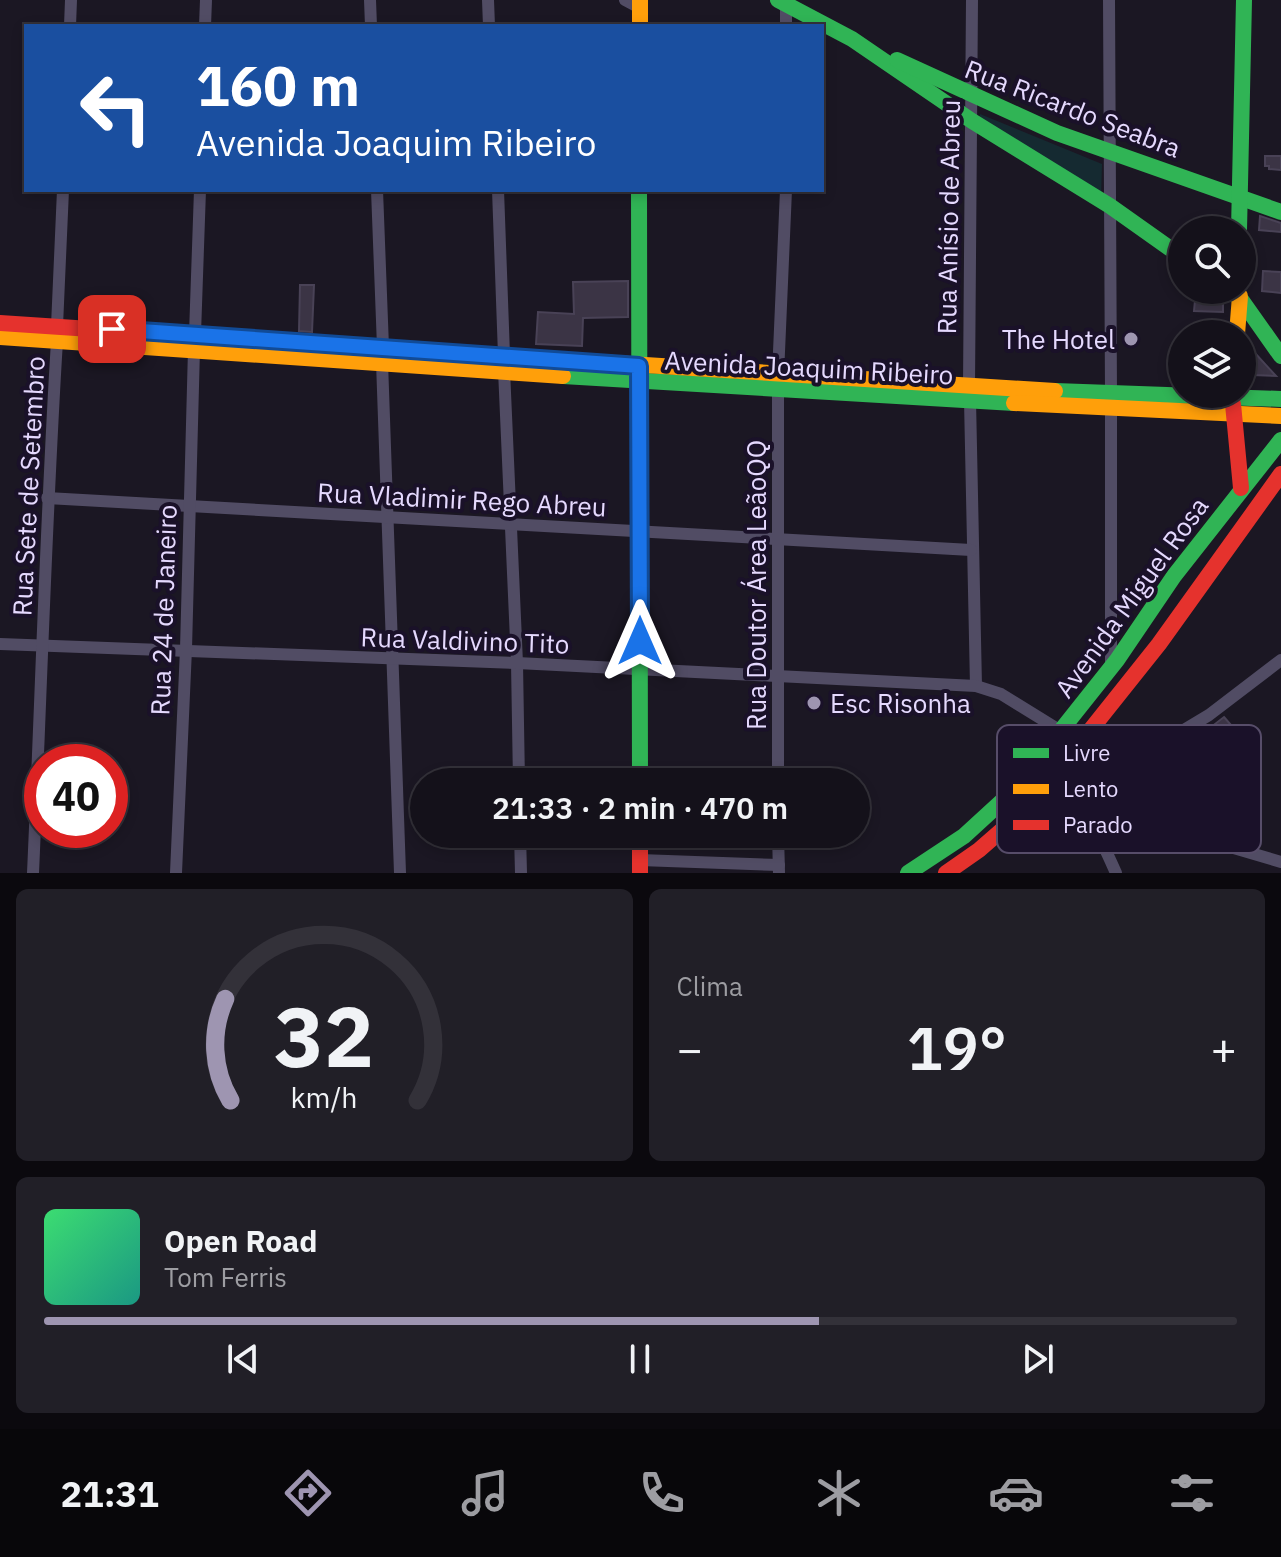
<!DOCTYPE html>
<html lang="pt">
<head>
<meta charset="utf-8">
<style>
	body { margin:0; font-family:"IBM Plex Sans",sans-serif; background:#211f27; color:#f1f3f6; height:100vh; display:flex; flex-direction:column; font-size:30px; white-space:nowrap }
	* { box-sizing:border-box; margin:0 }
	p { font-size:26px; color:#9d9da2 }
	.icon { flex:none; width:44px; height:44px; fill:none; stroke:currentColor; stroke-width:2; stroke-linecap:round; stroke-linejoin:round }
	.map { position:relative; height:873px; overflow:hidden }
	.sheet { display:flex; flex-direction:column; gap:16px; padding:16px; background:#0b090e; flex:1 }
	.sheet>* { flex:none }
	.hud { position:absolute; left:24px; top:24px; width:800px; height:168px; border-radius:0px; box-shadow:0 4px 12px #0003,0 0 0 2px #333139; background:#1a4fa0; color:#fff; overflow:hidden }
	.tools { position:absolute; left:1168px; top:216px; display:grid; gap:16px }
	.tools a { display:grid; place-items:center; width:88px; height:88px; border-radius:50%; background:#14111a; box-shadow:0 4px 12px #0003,0 0 0 2px #333139; font-size:40px }
	.speed { position:absolute; left:24px; top:744px; display:flex; gap:16px; font-size:40px; font-weight:700; text-align:center }
	.speed>* { display:grid; place-content:center; width:104px; height:104px; border-radius:50%; background:#14111a; box-shadow:0 4px 12px #0003,0 0 0 2px #333139; line-height:1 }
	.speed .limit { border:12px solid #d22; background:#fff; color:#111 }
	.pin { position:absolute; display:grid; place-items:center; width:68px; height:68px; color:#fff; margin:-34px; border-radius:16px; box-shadow:0 4px 12px #0006 }
	.me { position:absolute; width:88px; margin:-44px; rotate:0deg; stroke-linejoin:round; filter:drop-shadow(0 0 6px #0008) }
	.turn { display:flex; align-items:center; gap:28px; height:168px; padding:0 40px; font-size:36px }
	.turn .icon { width:104px; height:104px; stroke-width:2.5 }
	.turn b { display:block; font-size:56px; line-height:68px }
	.big { font-size:60px; font-weight:600; line-height:1.1 }
	.sheet .card { flex:1; display:flex; flex-direction:column; justify-content:center; gap:12px; min-width:0; padding:0 28px; border-radius:12px; background:#211f27 }
	.sheet .dial { align-items:center; gap:0 }
	.dial svg { height:208px; overflow:visible; fill:none; stroke:#333139; stroke-width:7; stroke-linecap:round; text-anchor:middle }
	.dial text { fill:#f1f3f6; stroke:none }
	.song { display:flex; align-items:center; gap:24px }
	.cover { width:96px; height:96px; border-radius:12px; background:linear-gradient(135deg,hsl(140 70% 55%),hsl(170 70% 35%)) }
	.played { height:8px; border-radius:4px; background:linear-gradient(90deg,#9e95b1 65%,#333139 65%) }
	.keys { display:flex; justify-content:space-around; direction:ltr }
	.heat { display:flex; justify-content:space-between; align-items:center; font-size:44px; direction:ltr }
	.sheet .tiles { flex:1; display:grid; gap:16px; grid-template-columns:1fr 1fr }
	.card:last-child { grid-column:span 2 }
	.trip { position:absolute; left:410px; top:768px; width:460px; height:80px; border-radius:40px; background:#14111a; box-shadow:0 4px 12px #0003,0 0 0 2px #333139; font-weight:600; line-height:80px; text-align:center }
	.tabs { display:flex; height:128px; justify-content:space-around; align-items:center; background:#08070a; color:#9d9da2 }
	.tabs .icon { width:56px; height:56px }
	.tabs .on { color:#9e95b1 }
	.tabs b { font-size:36px; color:#f1f3f6 }
	.map>svg:first-child { display:block }
</style>
</head>
<body>
<div class="map">
<svg width="1281" height="873" viewBox="0 0 1281 873">
	<rect width="100%" height="100%" fill="#1b1723"/>
	<polygon fill="#152a31" points="980,114 1102,164 1101,198 979,120"/>
	<g fill="#3b3445" stroke="#494256" stroke-width="2">
		<polygon points="1265,156 1281,156 1281,170 1269,169 1269,166 1265,166"/>
		<polygon points="1260,216 1281,223 1281,232 1259,230"/>
		<polygon points="1263,271 1281,272 1281,293 1262,291"/>
		<polygon points="628,281 628,317 583,318 582,346 536,344 538,312 574,314 573,282"/>
		<polygon points="300,285 314,285 312,332 299,331"/>
		<polygon points="1196,290 1214,290 1218,293 1223,300 1223,312 1194,311"/>
		<polygon points="1254,352 1276,376 1253,375"/>
		<polygon points="1224,717 1238,733 1200,761 1194,753 1168,775 1161,766"/>
	</g>
	<g fill="none" stroke-linecap="round" stroke-linejoin="round">
		<g stroke="#514c64" stroke-width="12">
			<polyline points="370,0 371,26"/>
			<polyline points="488,0 489,26"/>
			<polyline points="625,0 640,8"/>
			<polyline points="1109,0 1111,394"/>
			<polyline points="70,26 71,0"/>
			<polyline points="205,26 206,0"/>
			<polyline points="786,26 786,0"/>
			<polyline points="377,190 383,347"/>
			<polyline points="498,190 504,355"/>
			<polyline points="57,326 63,190"/>
			<polyline points="195,334 200,190"/>
			<polyline points="382,362 400,873"/>
			<polyline points="504,370 517,663 519,782"/>
			<polyline points="969,386 972,0"/>
			<polyline points="970,400 976,686"/>
			<polyline points="47,498 971,550"/>
			<polyline points="0,644 517,663 976,686 1001,694 1061,731"/>
			<polyline points="1111,666 1111,409"/>
			<polyline points="1064,763 1080,782 1095,812"/>
			<path d="M1053,777C1085,802 1100,837 1116,873"/>
			<polyline points="778,782 778,375 786,190"/>
			<polyline points="1070,790 1080,782 1174,736 1209,715 1281,660"/>
			<polyline points="1094,807 1281,862"/>
			<polyline points="520,834 521,873"/>
			<polyline points="778,834 779,873"/>
			<polyline points="640,860 779,865"/>
			<path d="M33,873C41,696 46,518 57,341"/>
			<polyline points="176,873 186,649 194,349"/>
		</g>
		<g stroke="#30b455" stroke-width="16">
			<polyline points="778,0 852,39 972,121 1110,206 1182,257"/>
			<polyline points="897,60 1057,133 1281,212"/>
			<polyline points="639,190 640,782"/>
			<polyline points="1239,230 1244,0"/>
			<polyline points="1228,290 1240,298 1281,356"/>
			<polyline points="563,376 1014,403"/>
			<polyline points="1055,391 1281,399"/>
			<polyline points="908,873 964,836 1012,792 1117,660 1174,576 1281,440"/>
		</g>
		<g stroke="#ff9f0a" stroke-width="16">
			<polyline points="640,0 640,26"/>
			<polyline points="1237,334 1240,296"/>
			<polyline points="0,337 563,376"/>
			<polyline points="423,351 1055,391"/>
			<polyline points="1014,403 1281,416"/>
		</g>
		<g stroke="#e5322d" stroke-width="16">
			<polyline points="0,323 423,351"/>
			<polyline points="1233,404 1241,488"/>
			<polyline points="640,834 640,873"/>
			<polyline points="946,873 979,850 1018,816 1053,777 1159,644 1281,474"/>
		</g>
	</g>
	<g fill="none" stroke-linecap="round" stroke-linejoin="round">
		<g stroke="#114b97" stroke-width="20">
			<polyline id="route" points="112,329 639,366 640,641"/>
		</g>
		<use href="#route" stroke="#1a73e8" stroke-width="14"/>
	</g>
	<g fill="#9e95b1" stroke="#1a1129" stroke-width="3">
		<circle cx="1131" cy="339" r="8"/>
		<circle cx="814" cy="703" r="8"/>
	</g>
	<g text-anchor="middle" dominant-baseline="central" stroke-width="8" stroke-linejoin="round" paint-order="stroke">
		<g font-size="26" fill="#e5d9fe" stroke="#1a1129">
			<text transform="translate(1073 108) rotate(21)">Rua Ricardo Seabra</text>
			<text transform="translate(948 217) rotate(-89)">Rua Anísio de Abreu</text>
			<text transform="translate(809 367) rotate(3)">Avenida Joaquim Ribeiro</text>
			<text transform="translate(28 486) rotate(-87)">Rua Sete de Setembro</text>
			<text transform="translate(462 499) rotate(3)">Rua Vladimir Rego Abreu</text>
			<text transform="translate(756 585) rotate(-90)">Rua Doutor Área LeãoQQ</text>
			<text transform="translate(1131 597) rotate(-54)">Avenida Miguel Rosa</text>
			<text transform="translate(163 610) rotate(-88)">Rua 24 de Janeiro</text>
			<text transform="translate(465 640) rotate(2)">Rua Valdivino Tito</text>
		</g>
		<g font-size="26" fill="#e5d9fe" stroke="#1a1129" text-anchor="end">
			<text x="1115" y="339">The Hotel</text>
			<text x="830" y="703" text-anchor="start">Esc Risonha</text>
		</g>
	</g>
	<rect x="997" y="725" width="264" height="128" rx="12" fill="#1a1129" stroke="#574d69" stroke-width="2"/>
	<rect x="1013" y="748" width="36" height="10" fill="#30b455"/>
	<rect x="1013" y="784" width="36" height="10" fill="#ff9f0a"/>
	<rect x="1013" y="820" width="36" height="10" fill="#e5322d"/>
	<g font-size="22" fill="#e5d9fe">
		<text x="1063" y="761">Livre</text>
		<text x="1063" y="797">Lento</text>
		<text x="1063" y="833">Parado</text>
	</g>
</svg>
<div class="tools">
<a><svg class="icon" aria-label="search" viewBox="0 0 24 24"><circle cx="10" cy="10" r="6"/><path d="M15 15l6 6"/></svg></a>
<a><svg class="icon" aria-label="layers" viewBox="0 0 24 24"><path d="M12 4l9 5-9 5-9-5zM3 14l9 5 9-5"/></svg></a>
</div>
<div class="speed"><div class="limit">40</div></div>
<div class="pin" style="left:112px;top:329px;background:#d93025"><svg class="icon" aria-label="arrive" viewBox="0 0 24 24"><path d="M6 21V4h12l-3 4 3 4H6"/></svg></div>
<svg class="me" style="left:640px;top:641px" viewBox="-20 -20 40 40"><path d="M0-17L14 15 0 8-14 15z" fill="#1a73e8" stroke="#fff" stroke-width="4"/></svg>
<div class="trip">21:33 · 2 min · 470 m</div>
<div class="hud">
<div class="turn"><svg class="icon" aria-label="left" viewBox="0 0 24 24"><path d="M17 20v-9H6M10 6l-5 5 5 5"/></svg><div><b>160 m</b>Avenida Joaquim Ribeiro</div></div>
</div>
</div>
<section class="sheet">
<div class="tiles">
<div class="card dial"><svg viewBox="0 0 100 80">
<path d="M14 69A42 42 0 1 1 86 69"/>
<path d="M14 69A42 42 0 0 1 12 30" stroke="#9e95b1"/>
<text x="50" y="56" font-size="32" font-weight="700">32</text>
<text x="50" y="72" font-size="11">km/h</text>
</svg></div>
<div class="card"><p>Clima</p>
<div class="heat"><a>−</a><b class="big">19°</b><a>+</a></div>
</div>
<div class="card">
<div class="song"><i class="cover"></i><div><b>Open Road</b><p>Tom Ferris</p></div></div>
<div class="played"></div>
<div class="keys"><svg class="icon" aria-label="previous" viewBox="0 0 24 24"><path d="M18 5L8 12l10 7zM5 5v14"/></svg><svg class="icon" aria-label="pause" viewBox="0 0 24 24"><path d="M8 5v14M16 5v14"/></svg><svg class="icon" aria-label="next" viewBox="0 0 24 24"><path d="M6 5l10 7-10 7zM19 5v14"/></svg></div>
</div>
</div>
</section>
<nav class="tabs">
<b>21:31</b>
<svg class="icon on" aria-label="directions" viewBox="0 0 24 24"><path d="M12 3l9 9-9 9-9-9zM9 14v-3h6M13 9l2 2-2 2"/></svg>
<svg class="icon" aria-label="music" viewBox="0 0 24 24"><path d="M9 18V5l10-2v13"/><circle cx="6" cy="18" r="3"/><circle cx="16" cy="16" r="3"/></svg>
<svg class="icon" aria-label="phone" viewBox="0 0 24 24"><path d="M5 4h4l2 5-3 2q2 4 5 5l2-3 5 2v4C11 20 4 13 5 4z"/></svg>
<svg class="icon" aria-label="climate" viewBox="0 0 24 24"><path d="M12 3v18M4 7l16 10M4 17L20 7"/></svg>
<svg class="icon" aria-label="car" viewBox="0 0 24 24"><path d="M5 17H2v-5l4-1 3-4h7l3 4 3 1v5h-3M9 17h6M6 11h13"/><circle cx="7" cy="17" r="2"/><circle cx="17" cy="17" r="2"/></svg>
<svg class="icon" aria-label="filters" viewBox="0 0 24 24"><path d="M4 7h16M4 17h16"/><circle cx="9" cy="7" r="2"/><circle cx="15" cy="17" r="2"/></svg>
</nav>
</body>
</html>
